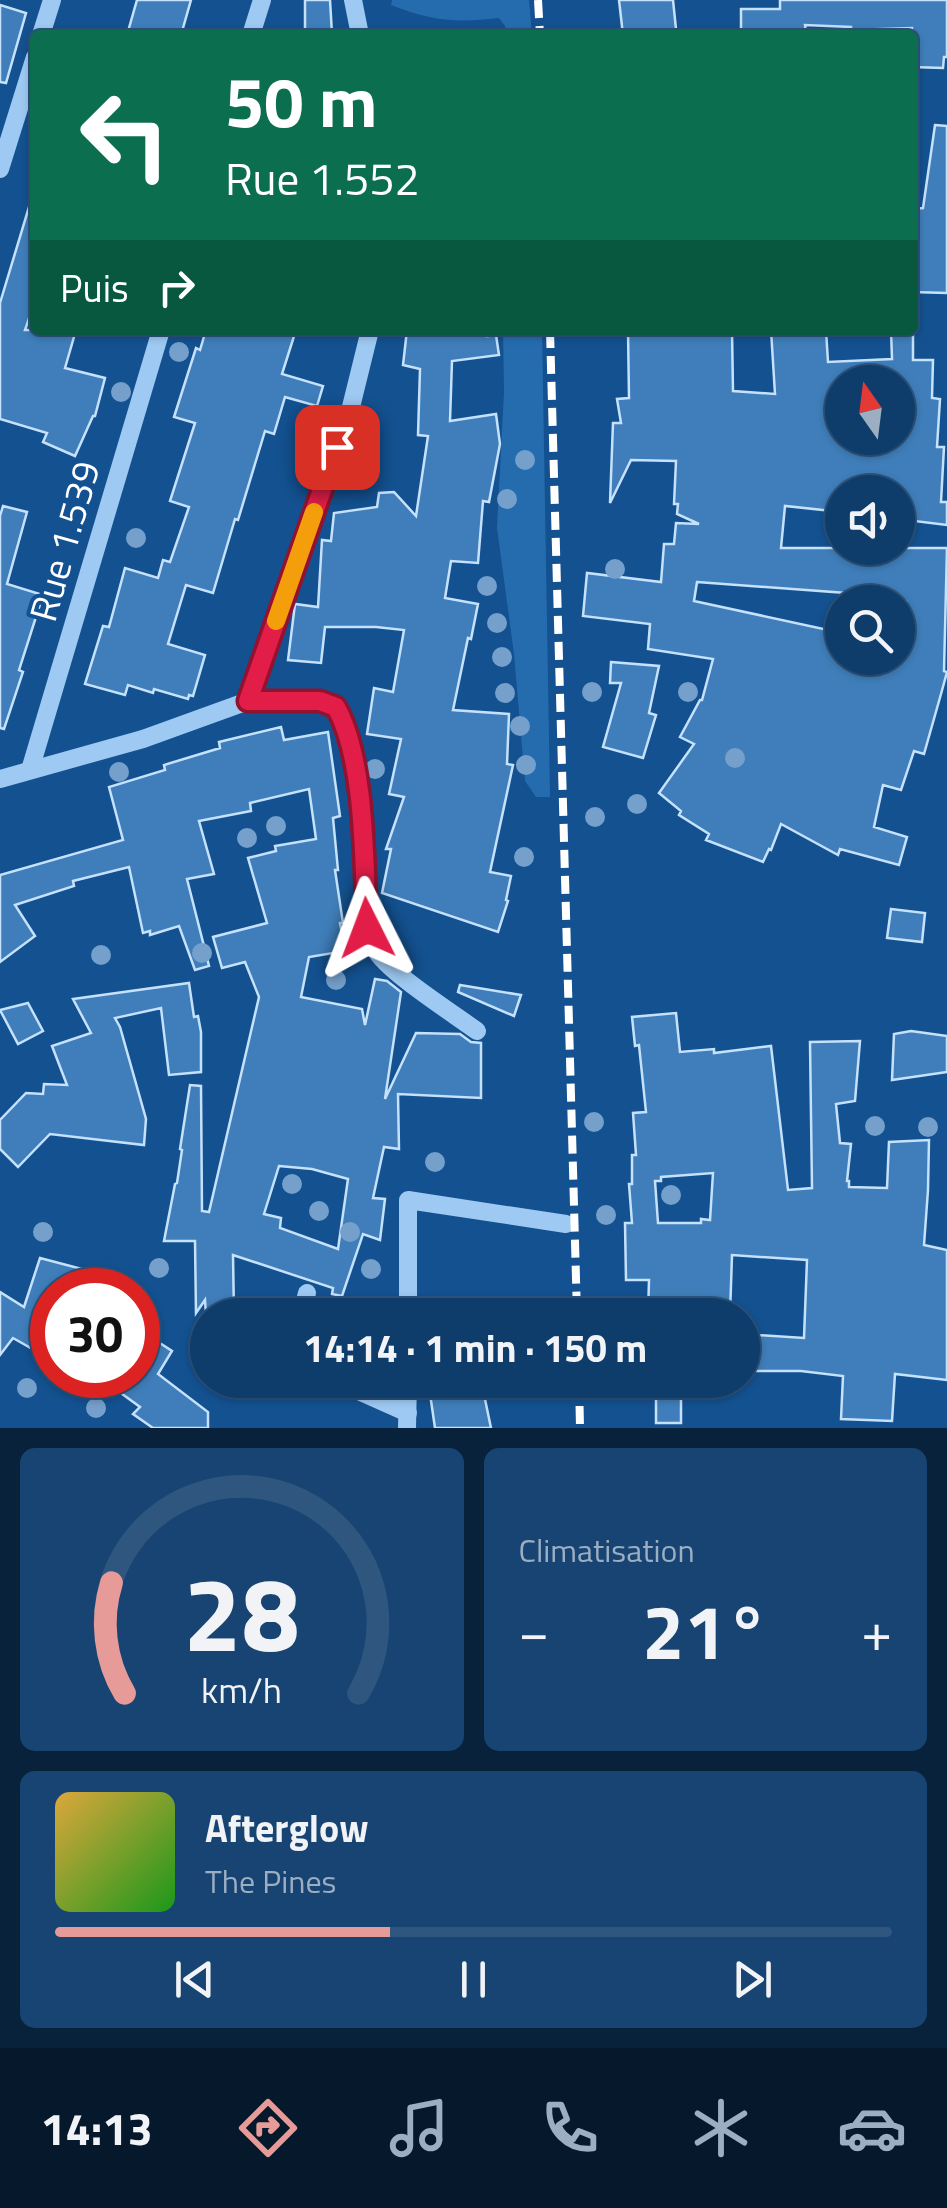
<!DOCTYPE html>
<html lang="fr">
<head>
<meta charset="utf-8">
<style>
	body { margin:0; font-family:"Titillium Web",sans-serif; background:#174472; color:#f1f3f6; height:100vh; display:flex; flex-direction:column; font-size:38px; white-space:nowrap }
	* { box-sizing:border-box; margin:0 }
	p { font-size:32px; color:#9baec2 }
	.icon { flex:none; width:55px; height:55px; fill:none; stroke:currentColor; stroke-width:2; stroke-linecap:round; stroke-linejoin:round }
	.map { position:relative; height:1428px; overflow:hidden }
	.details { display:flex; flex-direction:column; gap:20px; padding:20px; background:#08223b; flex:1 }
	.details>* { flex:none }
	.top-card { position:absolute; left:30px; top:30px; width:888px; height:305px; border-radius:10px; box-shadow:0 2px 8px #0004,0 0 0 2px #2e567f; background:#0b6e4f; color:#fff; overflow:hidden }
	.needle { width:65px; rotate:346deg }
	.fabs { position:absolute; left:825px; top:365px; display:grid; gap:20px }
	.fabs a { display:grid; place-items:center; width:90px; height:90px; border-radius:50%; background:#0e3d6c; box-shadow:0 2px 8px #0004,0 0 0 2px #2e567f; font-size:50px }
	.speed { position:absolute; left:30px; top:1268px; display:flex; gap:20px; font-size:50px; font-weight:700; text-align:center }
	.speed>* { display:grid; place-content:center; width:130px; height:130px; border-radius:50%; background:#0e3d6c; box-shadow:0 2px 8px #0004,0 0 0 2px #2e567f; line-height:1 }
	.speed .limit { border:15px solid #d22; background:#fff; color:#111 }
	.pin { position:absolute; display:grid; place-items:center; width:85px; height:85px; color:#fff; margin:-42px; border-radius:20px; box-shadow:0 5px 15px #0006 }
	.me { position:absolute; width:110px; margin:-55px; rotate:357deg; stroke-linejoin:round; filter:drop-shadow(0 0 8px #0008) }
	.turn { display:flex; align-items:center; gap:35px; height:210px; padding:0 30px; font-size:45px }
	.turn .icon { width:130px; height:130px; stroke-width:2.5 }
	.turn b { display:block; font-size:70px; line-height:85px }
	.then { display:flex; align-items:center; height:95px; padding:0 30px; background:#0003; gap:20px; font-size:38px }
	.big { font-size:75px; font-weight:700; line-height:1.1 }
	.details .card { flex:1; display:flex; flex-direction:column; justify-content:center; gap:15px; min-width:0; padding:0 35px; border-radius:15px; background:#174472 }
	.details .dial { align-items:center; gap:0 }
	.dial svg { height:260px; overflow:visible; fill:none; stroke:#2e567f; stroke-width:7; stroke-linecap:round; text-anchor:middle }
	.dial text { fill:#f1f3f6; stroke:none }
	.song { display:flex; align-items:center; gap:30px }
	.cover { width:120px; height:120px; border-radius:15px; background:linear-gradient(135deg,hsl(40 70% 55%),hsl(120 70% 35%)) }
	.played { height:10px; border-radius:5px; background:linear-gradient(90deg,#e69b98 40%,#2e567f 40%) }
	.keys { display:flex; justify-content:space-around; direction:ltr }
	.heat { display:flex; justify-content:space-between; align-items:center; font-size:55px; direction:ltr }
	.details .tiles { flex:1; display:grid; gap:20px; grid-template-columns:1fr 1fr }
	.card:last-child { grid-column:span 2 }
	.trip { position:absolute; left:190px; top:1298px; width:570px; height:100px; border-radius:50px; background:#0e3d6c; box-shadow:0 2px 8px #0004,0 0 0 2px #2e567f; font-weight:700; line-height:100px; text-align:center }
	.menu { display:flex; height:160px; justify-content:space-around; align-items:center; background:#06182b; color:#9baec2 }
	.menu .icon { width:70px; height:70px }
	.menu .selected { color:#e69b98 }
	.menu b { font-size:45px; color:#f1f3f6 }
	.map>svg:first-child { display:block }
</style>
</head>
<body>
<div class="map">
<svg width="947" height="1428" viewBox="0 0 947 1428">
	<rect width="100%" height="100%" fill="#135190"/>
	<g fill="#256caf">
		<path d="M392,0H529L532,35H506L505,26L499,18C456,23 431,21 391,5Z"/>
		<polygon points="503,330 542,330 550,797 536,797 525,781 514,654 497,528 504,392"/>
	</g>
	<g fill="#3f7eba" stroke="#c5e1fc" stroke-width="2.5" fill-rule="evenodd">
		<polygon points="137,0 191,0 181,35 127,35"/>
		<polygon points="305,0 330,0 332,34 305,34"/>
		<polygon points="619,0 673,0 676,29 623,35"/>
		<polygon points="780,0 947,0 947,57 944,57 943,68 912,67 912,28 851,30 851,27 805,25 806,35 741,35 741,9 780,9"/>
		<polygon points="0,5 26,13 6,83 0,82"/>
		<polygon points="935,125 947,126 947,293 912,292 912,209 923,208"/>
		<polygon points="29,207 35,208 35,301 25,330 76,330 65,368 105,378 95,416 93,416 75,456 43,442 47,433 0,419 0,303"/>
		<polygon points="206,330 296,330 282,374 323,386 317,406 285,397 274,434 265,431 238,520 235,519 213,593 186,585 168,644 205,655 193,696 189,695 188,699 154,689 153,693 128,685 125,695 85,684 103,626 109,627 125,568 158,578 163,560 170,562 189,507 170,501 195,423 174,417 196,348 200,350"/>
		<polygon points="407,330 487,330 487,336 496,335 499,355 452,361 450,421 496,414 500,444 489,502 483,501 478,563 451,561 445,598 478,604 471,639 468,638 453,710 509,714 507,764 513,765 490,872 511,876 506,900 508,901 498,932 382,893 391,849 386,849 404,797 389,794 401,739 367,734 374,688 393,692 404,630 376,627 325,627 321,663 288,660 295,604 318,607 322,540 331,541 334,513 377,507 379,493 394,492 416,516 428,436 418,435 420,369 403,365"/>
		<path d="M628,330H732L733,391L775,394L771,330H826L828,362L892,359L891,330H913V360H933L932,398L940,399L937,447H944L941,502H947V525L898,519V492H842V512L785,506L781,548H947L944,671L947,672L941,694L924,754L914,751L901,790L883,785L874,827L907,837L899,865L840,849L838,855L781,824L771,850L769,849L763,862L706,840L709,834L679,815L681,811L659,793L694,744L680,737L700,700H702L713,659L648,649L650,624L583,616L587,573L661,582L664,544H674L676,523L699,524L677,514L678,504H674L676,461L631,460L610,503L613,423H621L617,399L629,398ZM842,382H898V438H842ZM697,582L873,595L872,602H906L902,658H842V633L694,601Z"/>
		<polygon points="3,506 27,512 7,584 43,595 19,670 23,672 4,729 0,728 0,516"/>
		<polygon points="611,662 659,666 649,713 656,715 643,758 603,747 621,683 610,683"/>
		<path d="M281,727L284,740L328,732L340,816L333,818L338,870H335L343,923H340L345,951L309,957L301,997L362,1009L365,1025L375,979L387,981L401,992L385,1099L416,1033L460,1034L471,1042L481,1043V1098L398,1094L399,1149L384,1147L373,1198L385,1199L380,1240L363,1234L342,1296L332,1294L333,1288L233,1255L234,1315H206L205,1300L196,1313L195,1241H164L175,1184L177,1183L182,1150L180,1149L190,1085L201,1086L202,1211L209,1212L259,997L245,962L222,968L213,937L267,923L248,858L276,851L275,846L316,839L309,789L250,803L251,811L199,821L214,874L187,879L209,966L195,970L179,926L150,935V931L143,933L129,867L73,881L74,886L15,905L35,936L0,962V875L123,840L109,787L165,770L164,765L220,748L219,742ZM279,1166L312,1169L348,1179L338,1249L280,1228L281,1218L264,1214Z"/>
		<polygon points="891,909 925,913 922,942 887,938"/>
		<polygon points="189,983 194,1017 198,1016 201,1032 201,1072 169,1075 161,1008 115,1018 120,1027 146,1119 144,1145 50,1134 18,1167 0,1149 0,1120 26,1093 43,1094 44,1084 67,1085 52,1046 91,1033 73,999"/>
		<polygon points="460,985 521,995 514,1016 458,992"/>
		<polygon points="28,1003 43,1031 18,1044 0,1010"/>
		<path d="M676,1013L680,1052L714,1049V1053L771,1046L788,1190L812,1188L810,1042L860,1041L855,1101L836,1104L840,1143L851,1144L847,1181H849V1187L887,1188L889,1142L929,1140L928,1190L924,1245L947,1250V1380L895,1374L892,1421L841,1419L843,1376L801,1371H742V1334L804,1338L807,1260L732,1255L730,1315H648L649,1280H626L625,1223H632L629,1184H632V1155H636L633,1113L646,1112L639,1045L635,1046L632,1017ZM713,1173L710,1220L701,1219V1223H658L655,1181H661V1177Z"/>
		<polygon points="911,1031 947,1036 947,1072 892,1080 894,1034"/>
		<polygon points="40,1258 135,1283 134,1290 52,1290 52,1360 13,1338 0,1355 0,1292 24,1307"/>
		<polygon points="138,1329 172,1351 158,1374 208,1412 208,1428 153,1428 133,1414 140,1407 96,1375 138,1375"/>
		<polygon points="428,1380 481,1380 491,1428 435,1428"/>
		<polygon points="681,1393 681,1423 656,1423 656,1394"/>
	</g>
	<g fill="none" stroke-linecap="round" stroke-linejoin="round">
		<g stroke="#9ec9f2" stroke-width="18">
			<polyline points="353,0 360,35"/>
			<polyline points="41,35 52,0"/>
			<polyline points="251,35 262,0"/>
			<polyline points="0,169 35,57"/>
			<polyline points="248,701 350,411 370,330"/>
			<polyline points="30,770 161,330"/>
			<path d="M0,779L143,739L248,701H320L336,707C363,755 362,827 364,881C366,904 364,928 375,949C386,971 454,1014 477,1031"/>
			<polyline points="301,1315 307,1293"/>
			<polyline points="408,1315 408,1200 566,1224"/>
			<polyline points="334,1380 408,1413"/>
			<polyline points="407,1428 408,1380"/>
		</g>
		<g stroke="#fff" stroke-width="8" stroke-dasharray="18 8" stroke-linecap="butt">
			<polyline points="538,0 540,35"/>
			<polyline points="550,330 577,1315"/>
			<polyline points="579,1380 580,1428"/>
		</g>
	</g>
	<g fill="#75a0cb">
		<circle cx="179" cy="352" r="10"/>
		<circle cx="121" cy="392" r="10"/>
		<circle cx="525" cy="460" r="10"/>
		<circle cx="507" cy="499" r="10"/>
		<circle cx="136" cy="538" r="10"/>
		<circle cx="615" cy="569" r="10"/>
		<circle cx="487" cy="586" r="10"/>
		<circle cx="497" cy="623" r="10"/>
		<circle cx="502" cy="657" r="10"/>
		<circle cx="592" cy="692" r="10"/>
		<circle cx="688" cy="692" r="10"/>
		<circle cx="505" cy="693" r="10"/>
		<circle cx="520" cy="726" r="10"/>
		<circle cx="735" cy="758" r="10"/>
		<circle cx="526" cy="765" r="10"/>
		<circle cx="375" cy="769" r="10"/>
		<circle cx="119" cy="772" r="10"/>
		<circle cx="637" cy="804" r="10"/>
		<circle cx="595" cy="817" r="10"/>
		<circle cx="276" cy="826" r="10"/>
		<circle cx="247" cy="838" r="10"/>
		<circle cx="524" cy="857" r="10"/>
		<circle cx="202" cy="953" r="10"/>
		<circle cx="101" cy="955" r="10"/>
		<circle cx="336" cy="980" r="10"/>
		<circle cx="594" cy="1122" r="10"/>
		<circle cx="875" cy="1126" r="10"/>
		<circle cx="928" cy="1127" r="10"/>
		<circle cx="435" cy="1162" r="10"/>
		<circle cx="292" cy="1184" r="10"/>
		<circle cx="671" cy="1195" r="10"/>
		<circle cx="319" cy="1211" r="10"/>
		<circle cx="606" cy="1215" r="10"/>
		<circle cx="43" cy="1232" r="10"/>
		<circle cx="350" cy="1232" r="10"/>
		<circle cx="159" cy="1268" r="10"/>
		<circle cx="371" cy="1269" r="10"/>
		<circle cx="27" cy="1388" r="10"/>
		<circle cx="96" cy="1408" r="10"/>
	</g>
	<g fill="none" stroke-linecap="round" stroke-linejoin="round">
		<g stroke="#92132f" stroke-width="25">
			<path id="route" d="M337,447L248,701H320L336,707C366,761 364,866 367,928"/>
		</g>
		<use href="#route" stroke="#e11d48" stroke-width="18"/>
		<polyline stroke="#f59e0b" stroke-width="18" points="276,621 314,512"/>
	</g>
	<g text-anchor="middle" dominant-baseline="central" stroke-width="8" stroke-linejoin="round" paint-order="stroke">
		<g font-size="38" fill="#fff" stroke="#135190">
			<text transform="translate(64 541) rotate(-74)">Rue 1.539</text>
		</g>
	</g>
</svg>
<div class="fabs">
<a><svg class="needle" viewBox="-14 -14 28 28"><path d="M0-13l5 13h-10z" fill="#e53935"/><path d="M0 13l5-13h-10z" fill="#9baec2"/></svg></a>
<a><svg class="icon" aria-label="sound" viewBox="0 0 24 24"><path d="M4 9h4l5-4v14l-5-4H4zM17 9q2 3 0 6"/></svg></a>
<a><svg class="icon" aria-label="search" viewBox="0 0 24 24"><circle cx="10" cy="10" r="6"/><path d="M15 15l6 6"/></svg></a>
</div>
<div class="speed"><div class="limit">30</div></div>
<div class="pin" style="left:337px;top:447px;background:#d93025"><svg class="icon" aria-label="arrive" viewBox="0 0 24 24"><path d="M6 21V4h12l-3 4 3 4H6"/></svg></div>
<svg class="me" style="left:367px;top:928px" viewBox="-20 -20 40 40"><path d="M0-17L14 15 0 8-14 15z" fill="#e11d48" stroke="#fff" stroke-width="4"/></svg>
<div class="trip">14:14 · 1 min · 150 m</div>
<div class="top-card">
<div class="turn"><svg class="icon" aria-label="left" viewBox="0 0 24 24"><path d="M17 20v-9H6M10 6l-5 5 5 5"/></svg><div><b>50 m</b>Rue 1.552</div></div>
<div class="then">Puis<svg class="icon" aria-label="right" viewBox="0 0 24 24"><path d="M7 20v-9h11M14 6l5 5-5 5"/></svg></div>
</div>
</div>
<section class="details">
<div class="tiles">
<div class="card dial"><svg viewBox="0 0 100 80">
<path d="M14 69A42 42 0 1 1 86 69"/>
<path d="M14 69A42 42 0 0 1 10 35" stroke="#e69b98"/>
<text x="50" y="56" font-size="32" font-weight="700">28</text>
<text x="50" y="72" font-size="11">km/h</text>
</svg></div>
<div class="card"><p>Climatisation</p>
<div class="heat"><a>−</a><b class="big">21°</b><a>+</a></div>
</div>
<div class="card">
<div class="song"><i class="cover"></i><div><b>Afterglow</b><p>The Pines</p></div></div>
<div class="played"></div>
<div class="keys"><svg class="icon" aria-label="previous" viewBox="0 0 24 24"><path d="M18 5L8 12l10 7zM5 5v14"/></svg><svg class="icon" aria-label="pause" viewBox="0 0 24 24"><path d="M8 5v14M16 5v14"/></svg><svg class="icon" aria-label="next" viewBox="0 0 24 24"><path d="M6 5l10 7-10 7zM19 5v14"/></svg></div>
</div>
</div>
</section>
<nav class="menu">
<b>14:13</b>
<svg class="icon selected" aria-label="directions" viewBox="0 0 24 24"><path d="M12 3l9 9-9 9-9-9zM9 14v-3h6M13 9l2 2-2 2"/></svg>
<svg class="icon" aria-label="music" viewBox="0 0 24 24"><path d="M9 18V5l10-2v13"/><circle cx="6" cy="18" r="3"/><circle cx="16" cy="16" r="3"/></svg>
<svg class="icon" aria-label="phone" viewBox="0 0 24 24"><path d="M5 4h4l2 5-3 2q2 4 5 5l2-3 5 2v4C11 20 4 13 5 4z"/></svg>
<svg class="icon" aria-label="climate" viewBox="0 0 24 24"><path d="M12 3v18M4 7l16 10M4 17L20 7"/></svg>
<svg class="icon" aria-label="car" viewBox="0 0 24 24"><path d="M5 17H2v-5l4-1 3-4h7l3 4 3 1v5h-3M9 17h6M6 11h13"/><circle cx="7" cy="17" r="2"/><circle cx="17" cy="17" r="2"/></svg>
</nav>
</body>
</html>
